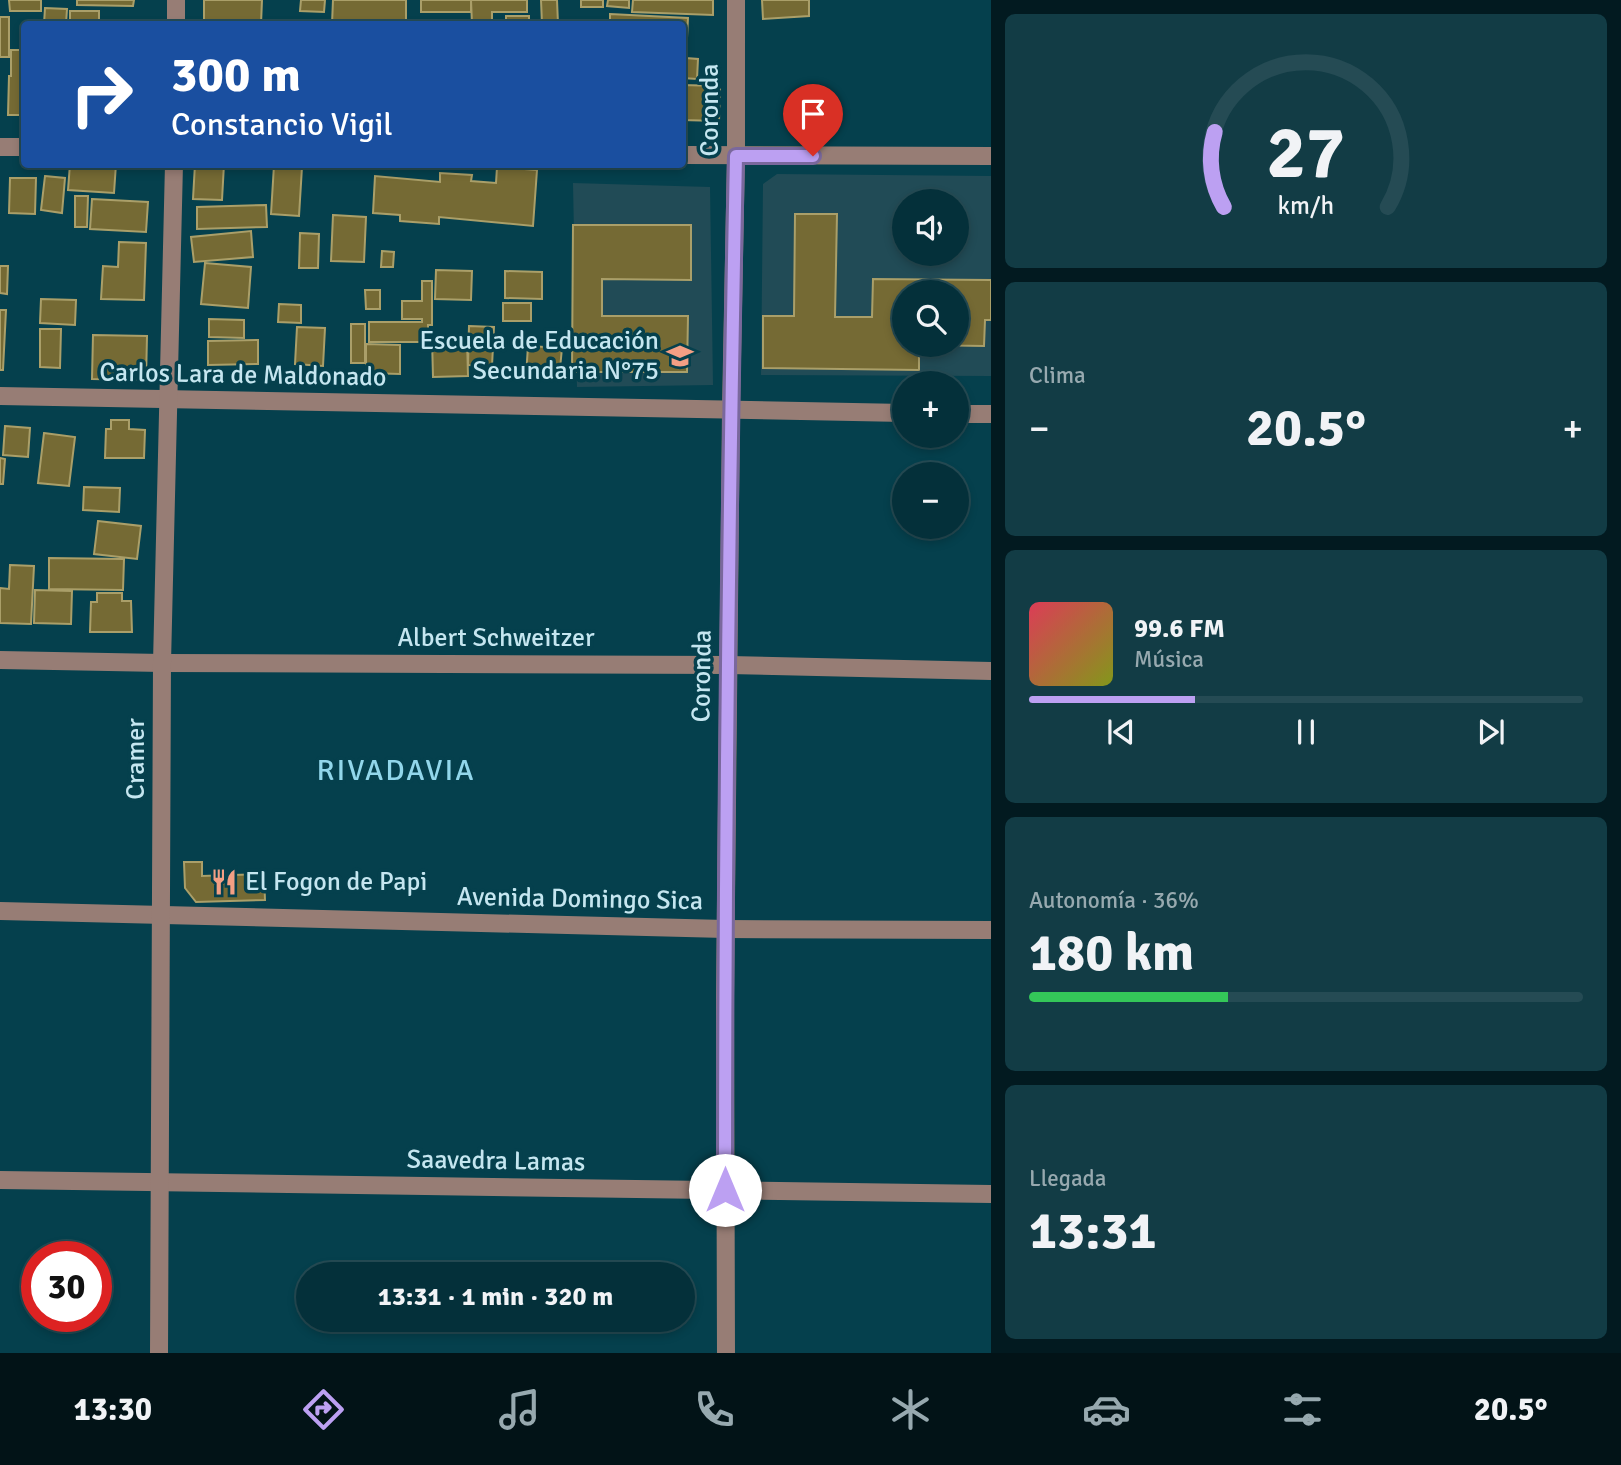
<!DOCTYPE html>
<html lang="es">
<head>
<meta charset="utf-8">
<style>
	body { margin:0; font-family:Signika,sans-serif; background:#123c45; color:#f1f3f6; height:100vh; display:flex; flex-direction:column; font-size:26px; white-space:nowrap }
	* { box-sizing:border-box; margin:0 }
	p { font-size:23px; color:#97a9af }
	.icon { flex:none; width:38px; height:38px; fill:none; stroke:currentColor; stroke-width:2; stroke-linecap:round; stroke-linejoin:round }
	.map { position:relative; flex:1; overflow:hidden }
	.sheet { display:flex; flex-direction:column; gap:14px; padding:14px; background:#021a20; width:630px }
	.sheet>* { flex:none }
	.banner { position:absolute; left:21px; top:21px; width:665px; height:147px; border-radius:7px; box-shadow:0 4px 10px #0003,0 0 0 2px #254b54; background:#1a4fa0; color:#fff; overflow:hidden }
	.controls { position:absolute; left:892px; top:189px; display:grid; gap:14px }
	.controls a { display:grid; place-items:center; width:77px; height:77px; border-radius:50%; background:#04303a; box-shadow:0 4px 10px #0003,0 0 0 2px #254b54; font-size:35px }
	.speed { position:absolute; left:21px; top:1241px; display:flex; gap:14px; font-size:35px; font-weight:700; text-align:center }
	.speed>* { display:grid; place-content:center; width:91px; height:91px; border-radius:50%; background:#04303a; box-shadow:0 4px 10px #0003,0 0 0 2px #254b54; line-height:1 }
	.speed .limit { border:10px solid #d22; background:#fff; color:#111 }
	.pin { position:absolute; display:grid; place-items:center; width:60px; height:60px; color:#fff; margin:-72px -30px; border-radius:50% 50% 50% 0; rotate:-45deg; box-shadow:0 0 7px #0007 }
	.pin .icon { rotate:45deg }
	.me { position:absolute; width:77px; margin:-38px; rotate:0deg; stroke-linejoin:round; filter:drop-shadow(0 0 5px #0008) }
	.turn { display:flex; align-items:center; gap:24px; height:147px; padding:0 35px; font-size:32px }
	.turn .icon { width:91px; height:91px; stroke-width:2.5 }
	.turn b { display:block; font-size:49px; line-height:60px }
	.big { font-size:52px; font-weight:700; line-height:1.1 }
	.sheet .card { flex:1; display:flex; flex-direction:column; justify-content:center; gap:10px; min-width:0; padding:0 24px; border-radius:10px; background:#123c45 }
	.sheet .dial { align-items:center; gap:0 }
	.dial svg { height:182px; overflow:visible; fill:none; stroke:#254b54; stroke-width:7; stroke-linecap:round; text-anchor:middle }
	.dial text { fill:#f1f3f6; stroke:none }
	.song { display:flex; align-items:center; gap:21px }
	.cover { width:84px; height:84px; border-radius:10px; background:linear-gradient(135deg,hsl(350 70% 55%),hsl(70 70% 35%)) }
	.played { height:7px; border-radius:4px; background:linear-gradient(90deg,#bca0f2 30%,#254b54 30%) }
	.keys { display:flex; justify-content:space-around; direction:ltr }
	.heat { display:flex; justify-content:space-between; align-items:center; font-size:38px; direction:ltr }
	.charge { height:10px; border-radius:5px; background:linear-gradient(90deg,#34c759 36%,#254b54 0) }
	.trip { position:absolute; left:296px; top:1262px; width:399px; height:70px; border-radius:35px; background:#04303a; box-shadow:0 4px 10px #0003,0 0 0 2px #254b54; font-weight:700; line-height:70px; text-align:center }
	.menu { display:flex; height:112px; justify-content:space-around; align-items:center; background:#021317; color:#97a9af }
	.menu .icon { width:49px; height:49px }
	.menu .active { color:#bca0f2 }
	.menu b { font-size:32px; color:#f1f3f6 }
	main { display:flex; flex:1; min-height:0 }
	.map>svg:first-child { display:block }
</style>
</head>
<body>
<main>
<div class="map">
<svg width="991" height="1353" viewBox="0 0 991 1353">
	<rect width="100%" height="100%" fill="#05404d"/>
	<g fill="#214b56" fill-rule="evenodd">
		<path d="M777,174L991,176V376L761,375L763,184ZM905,201H957V254H905ZM905,292H957V345H905Z"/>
		<polygon points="573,183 710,187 713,385 577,387"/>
	</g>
	<g fill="#756a34" stroke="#aa9f69" stroke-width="2" fill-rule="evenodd">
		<polygon points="9,0 41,0 41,11 10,11"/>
		<polygon points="77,0 134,0 133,6 77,5"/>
		<polygon points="204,0 262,0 261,24 204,24"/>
		<polygon points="301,0 325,0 324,12 300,11"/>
		<polygon points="333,0 406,0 406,24 332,24"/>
		<rect x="421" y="0" width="50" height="12"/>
		<polygon points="471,0 527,0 527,12 492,12 492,24 472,24"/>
		<polygon points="541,0 557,0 558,24 542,24"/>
		<rect x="581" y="0" width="22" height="7"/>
		<polygon points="608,0 629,0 629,8 607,6"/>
		<polygon points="633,0 713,0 713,15 632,12"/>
		<polygon points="762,0 809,0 809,16 763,19"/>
		<polygon points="45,8 67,9 66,24 44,24"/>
		<rect x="70" y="11" width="29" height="13"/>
		<polygon points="610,14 688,18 686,58 698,59 697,79 682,78 682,24 610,24"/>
		<rect x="506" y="16" width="23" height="8"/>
		<rect x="0" y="17" width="9" height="40"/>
		<polygon points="11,50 24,50 24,115 8,115 9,76 11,76"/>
		<polygon points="682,85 720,86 719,121 682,120"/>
		<polygon points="70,164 116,164 114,193 68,190"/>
		<polygon points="195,164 224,164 222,200 193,199"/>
		<polygon points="274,165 302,167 299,216 271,214"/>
		<polygon points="497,167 537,170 533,226 439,217 439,224 400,221 400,215 373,213 375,176 440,182 440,173 472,175 471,181 496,183"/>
		<polygon points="45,176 65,178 62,213 41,210"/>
		<polygon points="10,178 36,178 35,214 9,213"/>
		<polygon points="75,196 88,196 87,227 75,227"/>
		<polygon points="92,199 148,202 146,232 90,229"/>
		<polygon points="266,205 267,227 197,229 197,207"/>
		<path d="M795,214H837L835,317H872L873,279L991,280V320H985L984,346L919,345V370L763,368V316H794ZM905,292H957V345H905Z"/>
		<polygon points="333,215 366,217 364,262 331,261"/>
		<polygon points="573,225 691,225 691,280 602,279 602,316 688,316 687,372 572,372"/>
		<polygon points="251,231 253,257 194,262 191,237"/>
		<polygon points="300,233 319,234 318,268 299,268"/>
		<polygon points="119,242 146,243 144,300 101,299 103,266 118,267"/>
		<polygon points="382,251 394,252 393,267 381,267"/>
		<polygon points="205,263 251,267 248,308 201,304"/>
		<polygon points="0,266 8,266 7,294 0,293"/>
		<polygon points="436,270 472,271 471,300 435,299"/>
		<polygon points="505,271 542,272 542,299 505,298"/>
		<polygon points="422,281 432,281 432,325 428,325 428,342 369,342 369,322 422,322 422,319 402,319 402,301 422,301"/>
		<polygon points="365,290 380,290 380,309 366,309"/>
		<polygon points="41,299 76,300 75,325 40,323"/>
		<rect x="503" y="303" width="28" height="18"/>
		<polygon points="279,304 301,305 301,323 278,322"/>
		<polygon points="0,310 6,310 3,370 0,370"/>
		<polygon points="209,319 244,320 244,338 209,337"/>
		<rect x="351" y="324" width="14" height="39"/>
		<polygon points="469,326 494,327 492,366 468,365"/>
		<polygon points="297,327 325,328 323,366 295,364"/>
		<polygon points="40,329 61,329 60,368 40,367"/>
		<polygon points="93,335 147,336 146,380 92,379"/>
		<polygon points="467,338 468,376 433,377 432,339"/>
		<polygon points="258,340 258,364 208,365 208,341"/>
		<polygon points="366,344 400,345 400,374 366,373"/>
		<polygon points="528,346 562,348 559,379 526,376"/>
		<polygon points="111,420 129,420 129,429 145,430 144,458 105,458 106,429 111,429"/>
		<polygon points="5,426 30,428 28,457 3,455"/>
		<polygon points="44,433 75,437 69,486 38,483"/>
		<polygon points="0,458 5,459 3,484 0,484"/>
		<polygon points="84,487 120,488 119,512 83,510"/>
		<polygon points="98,521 141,526 137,559 94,554"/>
		<polygon points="49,558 124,559 123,590 49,589"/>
		<polygon points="10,565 34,566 31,624 0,623 0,588 9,589"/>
		<polygon points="35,590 72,591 71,624 34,623"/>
		<polygon points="97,593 122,593 122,601 131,601 132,632 90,632 91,602 97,602"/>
		<polygon points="184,862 202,862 202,876 264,874 265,900 196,902 185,888"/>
	</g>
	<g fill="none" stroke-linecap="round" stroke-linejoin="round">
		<g stroke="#977d75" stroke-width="18">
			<polyline points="176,24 176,0"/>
			<polyline points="0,147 24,147"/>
			<polyline points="682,155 991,156"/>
			<polyline points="0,396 905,413"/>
			<polyline points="957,414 991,414"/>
			<polyline points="0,660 162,663 729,665 991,671"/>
			<polyline points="0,911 725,929 991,930"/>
			<polyline points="0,1180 991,1194"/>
			<polyline points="159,1353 162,663 174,164"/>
			<polyline points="726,1353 725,997 731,410 736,156 736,0"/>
		</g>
	</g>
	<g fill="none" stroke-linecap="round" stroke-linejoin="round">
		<g stroke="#7a689d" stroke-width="18">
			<path id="route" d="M725,1190C725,846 729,501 736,156H813"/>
		</g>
		<use href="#route" stroke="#bca0f2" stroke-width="12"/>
	</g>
	<defs>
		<g id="school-bare" transform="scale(2.1)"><path d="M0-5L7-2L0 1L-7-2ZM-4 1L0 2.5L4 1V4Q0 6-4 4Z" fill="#f39f84" stroke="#05404d" stroke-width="2.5" paint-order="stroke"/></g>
		<g id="restaurant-bare" transform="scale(2.1)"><path d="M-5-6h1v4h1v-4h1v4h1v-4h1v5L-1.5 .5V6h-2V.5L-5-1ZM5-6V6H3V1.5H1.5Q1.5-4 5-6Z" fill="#f39f84" stroke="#05404d" stroke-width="2.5" paint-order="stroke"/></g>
	</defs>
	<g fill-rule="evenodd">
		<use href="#school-bare" x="680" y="356"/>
		<use href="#restaurant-bare" x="224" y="882"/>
	</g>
	<g text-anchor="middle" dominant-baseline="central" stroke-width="7" stroke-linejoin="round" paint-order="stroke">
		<g font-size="26" fill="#c5e6f0" stroke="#05404d">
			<text transform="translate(710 110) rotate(-90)">Coronda</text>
			<text transform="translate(243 375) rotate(1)">Carlos Lara de Maldonado</text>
			<text x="496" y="638">Albert Schweitzer</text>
			<text transform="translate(702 676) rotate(-89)">Coronda</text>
			<text transform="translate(136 759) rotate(-90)">Cramer</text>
			<text transform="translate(580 899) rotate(1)">Avenida Domingo Sica</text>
			<text transform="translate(496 1161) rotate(1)">Saavedra Lamas</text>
		</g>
		<g font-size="26" fill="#c5e6f0" stroke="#05404d" text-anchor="end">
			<text x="659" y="341">Escuela de Educación<tspan x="659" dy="30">Secundaria N°75</tspan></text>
			<text x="245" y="882" text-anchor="start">El Fogon de Papi</text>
		</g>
		<g font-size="30" letter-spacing="2" fill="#92d7eb" stroke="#05404d">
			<text x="396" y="770">RIVADAVIA</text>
		</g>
	</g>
</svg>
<div class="controls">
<a><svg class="icon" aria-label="sound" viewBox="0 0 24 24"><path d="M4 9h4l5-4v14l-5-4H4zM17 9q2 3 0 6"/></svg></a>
<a><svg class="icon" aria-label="search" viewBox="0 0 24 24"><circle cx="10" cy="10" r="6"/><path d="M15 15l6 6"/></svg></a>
<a>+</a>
<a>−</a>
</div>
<div class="speed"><div class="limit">30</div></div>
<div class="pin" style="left:813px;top:156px;background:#d93025"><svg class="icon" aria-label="arrive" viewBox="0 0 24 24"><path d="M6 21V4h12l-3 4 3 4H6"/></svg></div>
<svg class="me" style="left:725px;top:1190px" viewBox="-20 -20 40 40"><circle r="19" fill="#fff"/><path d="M0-13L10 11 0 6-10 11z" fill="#bca0f2"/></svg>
<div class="trip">13:31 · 1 min · 320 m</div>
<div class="banner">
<div class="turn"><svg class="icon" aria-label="right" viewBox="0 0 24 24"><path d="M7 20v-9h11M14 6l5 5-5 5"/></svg><div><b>300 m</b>Constancio Vigil</div></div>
</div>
</div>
<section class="sheet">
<div class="card dial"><svg viewBox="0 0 100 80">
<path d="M14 69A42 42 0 1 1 86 69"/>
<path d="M14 69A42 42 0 0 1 10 36" stroke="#bca0f2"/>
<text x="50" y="56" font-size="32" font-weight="700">27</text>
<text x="50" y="72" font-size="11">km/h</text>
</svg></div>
<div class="card"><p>Clima</p>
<div class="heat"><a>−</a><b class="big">20.5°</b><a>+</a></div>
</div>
<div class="card">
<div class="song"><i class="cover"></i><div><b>99.6 FM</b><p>Música</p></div></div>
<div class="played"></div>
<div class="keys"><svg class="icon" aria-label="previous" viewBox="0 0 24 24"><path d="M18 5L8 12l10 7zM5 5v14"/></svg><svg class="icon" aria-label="pause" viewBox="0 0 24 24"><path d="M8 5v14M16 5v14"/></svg><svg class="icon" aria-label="next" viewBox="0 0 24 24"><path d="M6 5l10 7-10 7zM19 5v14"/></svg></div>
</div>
<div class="card"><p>Autonomía · 36%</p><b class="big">180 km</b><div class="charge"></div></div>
<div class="card"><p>Llegada</p><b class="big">13:31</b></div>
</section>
</main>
<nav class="menu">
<b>13:30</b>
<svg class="icon active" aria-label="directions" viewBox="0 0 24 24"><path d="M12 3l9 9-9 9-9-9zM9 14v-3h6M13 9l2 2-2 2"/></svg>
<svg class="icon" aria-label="music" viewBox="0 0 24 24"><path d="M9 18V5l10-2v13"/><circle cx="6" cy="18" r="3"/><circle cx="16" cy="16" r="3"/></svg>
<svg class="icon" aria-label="phone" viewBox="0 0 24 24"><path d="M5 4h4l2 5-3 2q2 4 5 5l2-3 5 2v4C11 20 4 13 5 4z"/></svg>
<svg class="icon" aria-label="climate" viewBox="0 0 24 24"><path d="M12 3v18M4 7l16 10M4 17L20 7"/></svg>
<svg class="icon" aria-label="car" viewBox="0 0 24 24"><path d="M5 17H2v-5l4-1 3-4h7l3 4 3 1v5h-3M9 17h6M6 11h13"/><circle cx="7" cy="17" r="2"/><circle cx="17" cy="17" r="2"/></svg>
<svg class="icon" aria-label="filters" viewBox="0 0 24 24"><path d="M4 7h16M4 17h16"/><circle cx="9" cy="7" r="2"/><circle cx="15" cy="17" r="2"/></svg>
<b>20.5°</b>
</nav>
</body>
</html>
